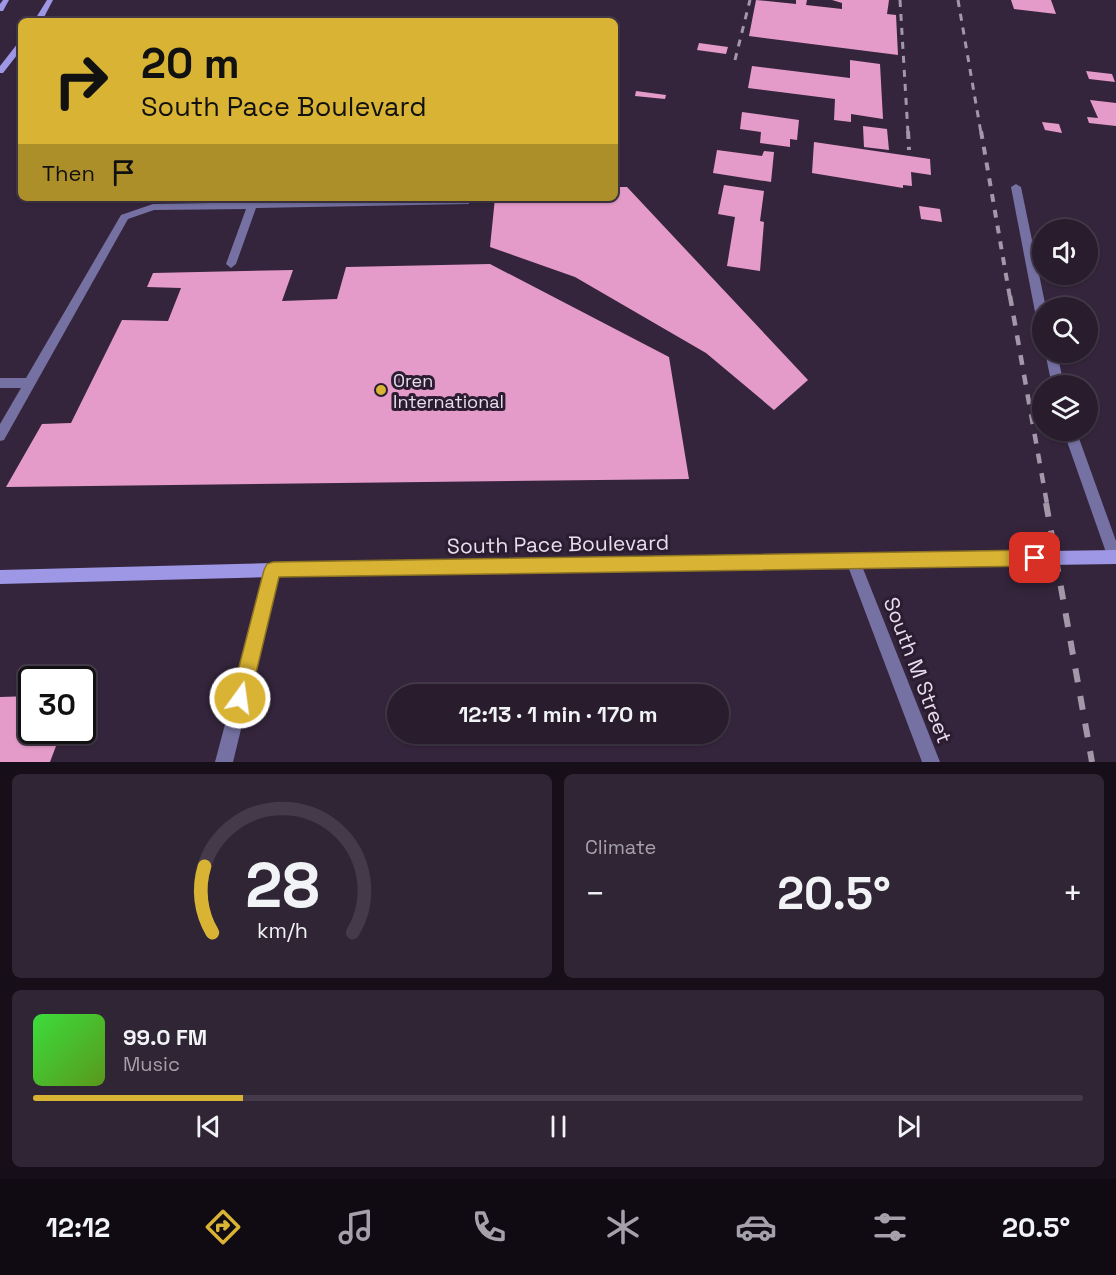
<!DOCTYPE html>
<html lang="en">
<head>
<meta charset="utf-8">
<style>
	body { margin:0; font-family:"Space Grotesk",sans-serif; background:#302535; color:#f1f3f6; height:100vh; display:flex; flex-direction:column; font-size:22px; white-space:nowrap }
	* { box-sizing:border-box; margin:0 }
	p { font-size:20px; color:#a5a1aa }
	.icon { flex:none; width:33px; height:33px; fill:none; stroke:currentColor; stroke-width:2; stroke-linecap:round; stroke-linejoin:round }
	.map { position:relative; height:762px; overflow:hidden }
	.side { display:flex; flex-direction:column; gap:12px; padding:12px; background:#160f19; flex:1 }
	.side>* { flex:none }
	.top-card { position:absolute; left:18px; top:18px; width:600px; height:183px; border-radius:9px; box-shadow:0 2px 4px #0004,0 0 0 2px #443a49; background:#d9b334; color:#111; overflow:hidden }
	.tools { position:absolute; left:1032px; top:219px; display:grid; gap:12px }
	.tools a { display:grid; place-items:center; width:66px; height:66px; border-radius:50%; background:#281c2d; box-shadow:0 2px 4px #0004,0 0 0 2px #443a49; font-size:30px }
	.speed { position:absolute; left:18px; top:666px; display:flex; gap:12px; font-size:30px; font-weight:700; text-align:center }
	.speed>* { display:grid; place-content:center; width:78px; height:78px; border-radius:50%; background:#281c2d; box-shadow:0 2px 4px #0004,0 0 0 2px #443a49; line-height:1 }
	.speed .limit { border:3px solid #111; border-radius:9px; background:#fff; color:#111 }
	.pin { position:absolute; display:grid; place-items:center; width:51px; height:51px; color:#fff; margin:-26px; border-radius:12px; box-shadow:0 3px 9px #0006 }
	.me { position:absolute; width:66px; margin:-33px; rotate:14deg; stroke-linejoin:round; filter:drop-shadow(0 0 4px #0008) }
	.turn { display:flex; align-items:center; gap:21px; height:126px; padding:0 24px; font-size:27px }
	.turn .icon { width:78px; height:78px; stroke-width:2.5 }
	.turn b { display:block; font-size:42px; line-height:51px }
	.then { display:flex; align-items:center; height:57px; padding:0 24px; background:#0003; gap:12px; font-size:22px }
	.big { font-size:45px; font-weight:600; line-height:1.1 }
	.side .tile { flex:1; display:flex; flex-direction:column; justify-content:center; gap:9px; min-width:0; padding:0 21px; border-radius:9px; background:#302535 }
	.side .dial { align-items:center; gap:0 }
	.dial svg { height:156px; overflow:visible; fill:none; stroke:#443a49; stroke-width:7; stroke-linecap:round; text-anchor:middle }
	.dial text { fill:#f1f3f6; stroke:none }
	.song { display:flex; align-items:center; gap:18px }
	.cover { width:72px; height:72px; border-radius:9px; background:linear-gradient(135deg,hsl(120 70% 55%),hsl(90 70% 35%)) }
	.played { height:6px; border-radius:3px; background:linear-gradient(90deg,#d9b334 20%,#443a49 20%) }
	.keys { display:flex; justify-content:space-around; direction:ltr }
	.heat { display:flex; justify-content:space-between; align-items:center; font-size:33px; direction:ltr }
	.side .tiles { flex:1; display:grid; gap:12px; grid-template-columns:1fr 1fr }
	.tile:last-child { grid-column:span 2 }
	.trip { position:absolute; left:387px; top:684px; width:342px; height:60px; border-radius:30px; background:#281c2d; box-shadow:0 2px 4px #0004,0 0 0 2px #443a49; font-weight:600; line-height:60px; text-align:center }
	.tabs { display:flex; height:96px; justify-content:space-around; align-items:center; background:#100b12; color:#a5a1aa }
	.tabs .icon { width:42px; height:42px }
	.tabs .on { color:#d9b334 }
	.tabs b { font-size:27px; color:#f1f3f6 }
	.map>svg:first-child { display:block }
</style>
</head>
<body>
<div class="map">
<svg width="1116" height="762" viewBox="0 0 1116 762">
	<rect width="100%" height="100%" fill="#35253c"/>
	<g fill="#e59bc9">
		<polygon points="756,0 796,4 796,0 807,0 806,5 842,9 842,3 832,0 889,0 887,14 896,15 898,55 749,36"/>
		<polygon points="1011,0 1051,0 1056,14 1014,9"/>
		<polygon points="699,43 728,47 726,54 697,50"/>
		<polygon points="850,60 880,64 883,119 851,114 851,122 834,120 835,99 748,88 752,66 850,78"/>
		<polygon points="1086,71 1112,74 1115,82 1089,79"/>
		<polygon points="636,91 666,95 665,99 635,96"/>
		<polygon points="1090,100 1116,103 1116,126 1089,123 1087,117 1098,118"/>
		<polygon points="742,112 799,120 797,140 790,139 790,147 760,143 761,132 740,129"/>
		<polygon points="1042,122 1059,124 1062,133 1045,130"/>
		<polygon points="863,126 887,129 889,150 864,147"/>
		<polygon points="814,142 930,159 931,175 911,172 912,186 903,185 903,188 812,173"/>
		<polygon points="717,150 762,156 764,151 774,152 771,182 713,173"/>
		<polygon points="724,185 764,191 760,221 764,222 760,271 727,266 735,217 718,214"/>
		<polygon points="615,187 627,187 808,380 774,410 706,353 575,277 490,247 495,198 615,198"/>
		<polygon points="919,206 940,209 942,222 921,219"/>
		<polygon points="490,264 669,357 689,479 6,487 42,424 71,423 122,320 168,321 181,288 147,287 153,273 293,270 282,301 337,299 346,267"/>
		<polygon points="32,696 32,730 62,730 50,762 0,762 0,697"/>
	</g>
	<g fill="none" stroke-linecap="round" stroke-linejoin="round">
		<g fill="#7571a2" fill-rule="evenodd">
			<polygon points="1016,184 1021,187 1046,308 1042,308 1042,321 1036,317 1011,187"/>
			<polygon points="466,199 469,200 469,204 256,208 236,264 231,268 226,264 246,209 154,210 128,219 4,440 0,441 0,424 21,388 0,388 0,378 26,378 121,215 153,204"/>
			<polygon points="1045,352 1057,352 1064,386 1052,386"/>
			<polygon points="1063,430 1076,430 1116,541 1116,564 1110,563 1108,558"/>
		</g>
		<g fill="#7571a2" fill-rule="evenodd">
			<polygon points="853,554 858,556 860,561 940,762 922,762 846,561 848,556"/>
			<polygon points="273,563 278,565 280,570 233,762 215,762 266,570 268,565"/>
		</g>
		<g fill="#9e97e5" fill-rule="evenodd">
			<polygon points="3,0 9,0 3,11 0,11 0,4"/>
			<polygon points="47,0 53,0 42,21 34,21"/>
			<polygon points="18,43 21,43 21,50 3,73 0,73 0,66"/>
			<polygon points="1116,550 1116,564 273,577 0,584 0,570 273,563"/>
		</g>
		<g stroke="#a397a9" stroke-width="3" stroke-dasharray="7 7" stroke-linecap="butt">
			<polyline points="900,0 908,133"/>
			<polyline points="958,0 981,133"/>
			<polyline points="735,60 750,0"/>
		</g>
		<g stroke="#a397a9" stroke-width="4" stroke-dasharray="8 8" stroke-linecap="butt">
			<polyline points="908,131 909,150"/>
			<polyline points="981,131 1010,298"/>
		</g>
		<polyline stroke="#a397a9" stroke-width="4.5" stroke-dasharray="10 10" stroke-linecap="butt" points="1010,296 1047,504"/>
		<polyline stroke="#a397a9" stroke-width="6" stroke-dasharray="14 14" stroke-linecap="butt" points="1046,503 1092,762"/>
	</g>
	<polygon fill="#d9b334" stroke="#8d7422" stroke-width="1.5" points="1035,550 1041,553 1043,558 1041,563 1035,566 279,577 250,698 247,704 240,707 234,704 231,698 264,570 267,564 273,562"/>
	<circle fill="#d9b334" stroke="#2b1c31" stroke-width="2" cx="381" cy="390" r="6"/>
	<g text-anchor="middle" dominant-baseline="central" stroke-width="6" stroke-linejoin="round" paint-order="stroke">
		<g font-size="18" fill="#e7ddec" stroke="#2b1c31" text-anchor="start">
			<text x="393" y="380">Oren<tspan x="393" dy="21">International</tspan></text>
		</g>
		<g font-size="21" fill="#e7ddec" stroke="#2b1c31">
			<text transform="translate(558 544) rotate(-1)">South Pace Boulevard</text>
			<text transform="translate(918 670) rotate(69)">South M Street</text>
		</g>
	</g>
</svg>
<div class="tools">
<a><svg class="icon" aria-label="sound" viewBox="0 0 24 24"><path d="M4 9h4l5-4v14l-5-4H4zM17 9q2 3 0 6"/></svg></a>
<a><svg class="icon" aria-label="search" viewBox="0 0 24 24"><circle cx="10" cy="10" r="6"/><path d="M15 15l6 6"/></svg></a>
<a><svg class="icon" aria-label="layers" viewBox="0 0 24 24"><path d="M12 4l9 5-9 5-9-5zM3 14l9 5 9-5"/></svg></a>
</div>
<div class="speed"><div class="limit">30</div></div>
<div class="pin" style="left:1035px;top:558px;background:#d93025"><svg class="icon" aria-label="arrive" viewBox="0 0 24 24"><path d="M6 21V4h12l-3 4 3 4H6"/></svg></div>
<svg class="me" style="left:240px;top:698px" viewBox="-20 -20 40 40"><circle r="17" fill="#d9b334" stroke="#fff" stroke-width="3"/><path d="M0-11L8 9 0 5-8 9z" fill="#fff"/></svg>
<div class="trip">12:13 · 1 min · 170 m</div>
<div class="top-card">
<div class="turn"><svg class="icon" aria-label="right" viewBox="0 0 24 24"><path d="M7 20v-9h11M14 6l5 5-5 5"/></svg><div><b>20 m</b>South Pace Boulevard</div></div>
<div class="then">Then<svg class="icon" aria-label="arrive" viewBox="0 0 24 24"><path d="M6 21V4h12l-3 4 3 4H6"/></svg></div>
</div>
</div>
<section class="side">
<div class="tiles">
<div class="tile dial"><svg viewBox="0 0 100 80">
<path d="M14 69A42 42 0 1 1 86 69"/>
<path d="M14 69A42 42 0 0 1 10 35" stroke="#d9b334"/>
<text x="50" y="56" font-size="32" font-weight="700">28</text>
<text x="50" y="72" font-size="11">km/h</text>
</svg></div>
<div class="tile"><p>Climate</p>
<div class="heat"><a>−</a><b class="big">20.5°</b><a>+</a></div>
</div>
<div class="tile">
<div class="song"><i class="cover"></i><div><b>99.0 FM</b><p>Music</p></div></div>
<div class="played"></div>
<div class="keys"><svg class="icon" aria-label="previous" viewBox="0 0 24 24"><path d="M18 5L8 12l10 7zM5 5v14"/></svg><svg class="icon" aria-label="pause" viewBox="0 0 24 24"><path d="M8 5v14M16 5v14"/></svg><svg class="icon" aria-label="next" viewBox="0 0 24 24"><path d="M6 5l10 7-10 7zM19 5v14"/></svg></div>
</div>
</div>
</section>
<nav class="tabs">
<b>12:12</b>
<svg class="icon on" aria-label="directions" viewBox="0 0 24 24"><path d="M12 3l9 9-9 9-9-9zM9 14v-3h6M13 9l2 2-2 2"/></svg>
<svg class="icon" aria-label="music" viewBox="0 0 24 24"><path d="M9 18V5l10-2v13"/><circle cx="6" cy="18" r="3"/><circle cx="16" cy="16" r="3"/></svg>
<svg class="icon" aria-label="phone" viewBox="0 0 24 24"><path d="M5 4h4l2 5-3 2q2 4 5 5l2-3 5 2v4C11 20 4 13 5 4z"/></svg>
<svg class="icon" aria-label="climate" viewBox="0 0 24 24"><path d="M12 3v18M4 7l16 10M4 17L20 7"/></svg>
<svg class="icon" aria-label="car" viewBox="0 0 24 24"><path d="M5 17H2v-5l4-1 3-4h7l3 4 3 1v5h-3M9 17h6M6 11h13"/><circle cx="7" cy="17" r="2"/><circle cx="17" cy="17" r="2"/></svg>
<svg class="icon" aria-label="filters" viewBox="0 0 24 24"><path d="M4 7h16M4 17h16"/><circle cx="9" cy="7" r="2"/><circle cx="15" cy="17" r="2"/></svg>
<b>20.5°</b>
</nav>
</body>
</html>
